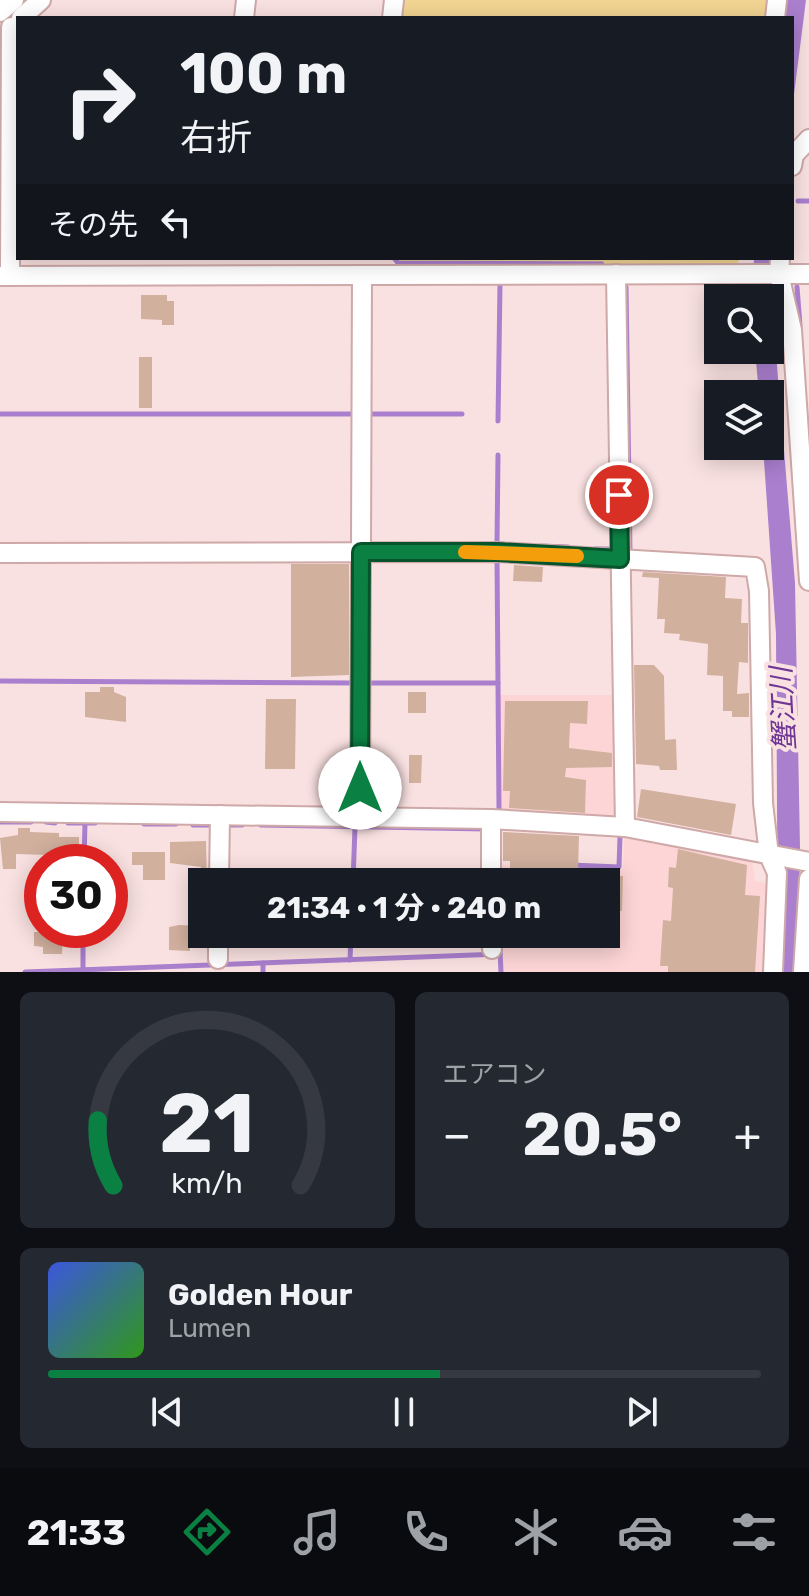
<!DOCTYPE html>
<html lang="ja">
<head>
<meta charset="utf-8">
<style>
	body { margin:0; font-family:Rubik,"Noto Sans JP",sans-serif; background:#242831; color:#f1f3f6; height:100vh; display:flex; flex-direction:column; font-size:30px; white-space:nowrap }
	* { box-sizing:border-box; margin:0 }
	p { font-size:26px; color:#9ea1a6 }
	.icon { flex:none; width:44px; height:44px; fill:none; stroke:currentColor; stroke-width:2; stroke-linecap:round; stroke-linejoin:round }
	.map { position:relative; height:972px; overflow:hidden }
	.drawer { display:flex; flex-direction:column; gap:20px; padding:20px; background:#0d0f14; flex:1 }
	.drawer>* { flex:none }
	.hud { position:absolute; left:16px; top:16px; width:778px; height:244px; border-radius:0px; box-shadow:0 4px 20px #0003; background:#171b24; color:#f1f3f6; overflow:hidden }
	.fabs { position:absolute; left:704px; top:284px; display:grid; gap:16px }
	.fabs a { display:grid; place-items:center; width:80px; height:80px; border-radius:0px; background:#171b24; box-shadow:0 4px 20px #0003; font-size:40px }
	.speed { position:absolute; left:24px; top:844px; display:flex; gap:16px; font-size:40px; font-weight:700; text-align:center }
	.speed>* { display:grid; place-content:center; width:104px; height:104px; border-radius:50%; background:#171b24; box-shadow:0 4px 20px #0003; line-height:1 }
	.speed .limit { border:12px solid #d22; background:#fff; color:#111 }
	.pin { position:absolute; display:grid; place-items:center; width:68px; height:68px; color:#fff; margin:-34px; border:4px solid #fff; border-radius:50%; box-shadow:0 2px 8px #0007 }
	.me { position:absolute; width:88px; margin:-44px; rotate:0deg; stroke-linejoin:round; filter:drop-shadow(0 0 6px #0008) }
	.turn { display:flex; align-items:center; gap:28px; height:168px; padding:0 32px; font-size:36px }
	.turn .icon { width:104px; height:104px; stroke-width:2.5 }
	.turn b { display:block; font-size:56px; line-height:68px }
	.then { display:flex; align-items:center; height:76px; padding:0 32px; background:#0003; gap:16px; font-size:30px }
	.big { font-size:60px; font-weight:700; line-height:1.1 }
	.drawer .tile { flex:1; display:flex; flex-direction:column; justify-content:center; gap:12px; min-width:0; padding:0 28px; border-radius:12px; background:#242831 }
	.drawer .dial { align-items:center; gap:0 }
	.dial svg { height:208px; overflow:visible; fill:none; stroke:#363941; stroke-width:7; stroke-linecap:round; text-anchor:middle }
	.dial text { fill:#f1f3f6; stroke:none }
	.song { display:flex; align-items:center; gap:24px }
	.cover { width:96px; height:96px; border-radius:12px; background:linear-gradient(135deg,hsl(230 70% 55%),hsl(110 70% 35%)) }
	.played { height:8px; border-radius:4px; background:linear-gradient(90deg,#0b8043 55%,#363941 55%) }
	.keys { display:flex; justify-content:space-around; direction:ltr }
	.heat { display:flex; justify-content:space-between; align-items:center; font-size:44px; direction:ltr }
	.drawer .tiles { flex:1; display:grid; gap:20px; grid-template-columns:1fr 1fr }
	.tile:last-child { grid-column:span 2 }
	.trip { position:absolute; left:188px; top:868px; width:432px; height:80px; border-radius:0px; background:#171b24; box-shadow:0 4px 20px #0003; font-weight:700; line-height:80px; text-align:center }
	.menu { display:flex; height:128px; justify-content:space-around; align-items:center; background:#090b0e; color:#9ea1a6 }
	.menu .icon { width:56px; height:56px }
	.menu .active { color:#0b8043 }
	.menu b { font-size:36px; color:#f1f3f6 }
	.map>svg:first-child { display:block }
</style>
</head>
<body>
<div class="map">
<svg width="809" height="972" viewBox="0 0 809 972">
	<rect width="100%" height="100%" fill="#fae1e1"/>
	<g fill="#fdd5d6">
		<polygon points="500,695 614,695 616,812 612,817 500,813"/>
		<polygon points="624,835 752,859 755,881 767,883 765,972 503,972 502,934 606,934 606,882 502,882 502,865 623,869"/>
	</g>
	<g fill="#f2d493">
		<polygon points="402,0 769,0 767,18 400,18"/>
		<polygon points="397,258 740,258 735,268 605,266 604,262 399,261"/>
	</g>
	<g fill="#aa7fce">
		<polygon points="785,0 806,0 792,110 792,18 783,18"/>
		<polygon points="754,258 774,258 771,293 795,583 800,847 798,972 778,972 776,634 763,446 770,446 770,394 759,394 755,350 770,350 770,298 752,298"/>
	</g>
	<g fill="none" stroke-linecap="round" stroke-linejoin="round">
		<g stroke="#aa7fce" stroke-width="5">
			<polyline points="16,10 27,0"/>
			<polyline points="798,201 809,201"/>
			<polyline points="394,258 398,263 602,264"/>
			<polyline points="626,287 630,551"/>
			<polyline points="797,287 800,326"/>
			<polyline points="0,414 356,414"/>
			<polyline points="367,414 462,414"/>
			<polyline points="498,421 500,284"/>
			<polyline points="498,455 497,543 503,544"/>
			<polyline points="541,546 568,547"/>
			<polyline points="595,549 611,549"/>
			<polyline points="497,558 499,810"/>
			<polyline points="0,681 356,683"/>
			<polyline points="364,683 498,683"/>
			<polyline points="0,822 31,822"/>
			<polyline points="46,822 55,823"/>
			<polyline points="68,823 95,823"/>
			<polyline points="144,824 176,824"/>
			<polyline points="193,825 212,825"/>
			<polyline points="227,825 242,825"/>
			<polyline points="261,825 486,829"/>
			<polyline points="84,862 85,823"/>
			<polyline points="571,865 619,867 620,836"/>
			<polyline points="353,882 355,827"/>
			<polyline points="500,951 501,972"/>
			<polyline points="350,960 351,934"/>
			<polyline points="263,963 263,972"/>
			<polyline points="83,970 83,930"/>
			<polyline points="25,972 500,954"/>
		</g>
	</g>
	<g fill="#d1b09e">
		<polygon points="141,295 167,295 167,301 174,301 174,325 162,325 162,320 141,319"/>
		<rect x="139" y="357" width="13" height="51"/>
		<polygon points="291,564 349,564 349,675 291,677"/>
		<polygon points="514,565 543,567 542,582 513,581"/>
		<polygon points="643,572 726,577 725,598 742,599 741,623 748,623 748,663 739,662 737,694 749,693 749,717 732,717 732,711 723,711 723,676 707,675 708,644 679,640 680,634 664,633 665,619 657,619 659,578 642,577"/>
		<polygon points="634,665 654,665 664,676 665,740 676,739 677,770 660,770 659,766 636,764"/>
		<polygon points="100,687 114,687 114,692 126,697 126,722 85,717 85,692 100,692"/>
		<rect x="408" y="692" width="18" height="21"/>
		<polygon points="266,699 296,699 295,769 265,769"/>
		<polygon points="505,701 588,701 587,724 570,723 569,748 612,753 612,767 566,768 565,777 586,780 585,813 509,808 510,791 503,791"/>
		<polygon points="409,755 422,755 421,783 409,783"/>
		<polygon points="641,789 736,804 731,835 637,817"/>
		<polygon points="18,828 30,828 30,832 59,833 59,837 79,837 79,859 58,861 58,858 47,858 47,855 16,854 16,869 3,869 0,838 18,835"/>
		<polygon points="503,832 579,836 578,871 603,871 603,882 510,882 510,861 503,861"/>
		<polygon points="206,841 207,882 201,882 201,867 170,863 170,842"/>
		<polygon points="678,849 747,865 745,895 760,896 755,972 668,972 668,966 660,966 663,920 671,921 673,888 668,887 669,867 676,868"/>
		<polygon points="132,852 165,852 165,880 143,880 143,865 132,865"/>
		<polygon points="606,875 623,876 622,911 606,911"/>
		<polygon points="179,925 202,926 199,945 190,945 190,951 169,950 169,927"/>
		<polygon points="34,932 63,932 62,954 43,954 43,947 34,946"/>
	</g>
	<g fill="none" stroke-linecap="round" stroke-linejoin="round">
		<g stroke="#cfa8a8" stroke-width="22">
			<g id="minor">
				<polyline points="0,12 14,0"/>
				<polyline points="21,18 41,0"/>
				<polyline points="244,18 246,0"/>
				<polyline points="392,18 394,0"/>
				<polyline points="775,18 777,0"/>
				<polyline points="792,166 794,155 809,139"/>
				<polyline points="780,258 779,274 792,330 809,581"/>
				<polyline points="616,274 625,827"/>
				<polyline points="0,276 809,274"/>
				<polyline points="10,276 11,27"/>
				<polyline points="0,553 497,552 755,567 759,591 763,803 769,855 777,873 773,972"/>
				<polyline points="0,812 491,819 625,827 809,862"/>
				<polyline points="360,817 362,277"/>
				<polyline points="491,819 491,882"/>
				<polyline points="219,882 220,815"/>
				<polyline points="492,934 492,949"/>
				<polyline points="218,959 218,934"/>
				<polyline points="803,972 809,879"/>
			</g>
		</g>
		<use href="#minor" stroke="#fff" stroke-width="18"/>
	</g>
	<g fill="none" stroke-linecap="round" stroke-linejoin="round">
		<g stroke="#07532c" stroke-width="20">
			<polyline id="route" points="360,788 361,552 497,552 620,559 619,495"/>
		</g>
		<use href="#route" stroke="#0b8043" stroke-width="14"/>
		<polyline stroke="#f59e0b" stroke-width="14" points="465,552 577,556"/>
	</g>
	<g text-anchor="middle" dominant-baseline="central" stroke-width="8" stroke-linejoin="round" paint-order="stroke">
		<g font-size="28" font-style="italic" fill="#6d3694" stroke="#fae1e1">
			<text transform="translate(783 709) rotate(-93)">蟹江川</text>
		</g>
	</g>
</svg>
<div class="fabs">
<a><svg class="icon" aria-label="search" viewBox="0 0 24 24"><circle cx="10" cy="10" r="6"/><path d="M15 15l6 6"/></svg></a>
<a><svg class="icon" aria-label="layers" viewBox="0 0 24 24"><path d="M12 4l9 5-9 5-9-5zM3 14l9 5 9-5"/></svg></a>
</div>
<div class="speed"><div class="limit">30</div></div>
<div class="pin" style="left:619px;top:495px;background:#d93025"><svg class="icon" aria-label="arrive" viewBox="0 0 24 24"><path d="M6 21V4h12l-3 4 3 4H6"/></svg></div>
<svg class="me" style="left:360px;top:788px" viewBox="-20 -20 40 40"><circle r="19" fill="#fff"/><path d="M0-13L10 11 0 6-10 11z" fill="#0b8043"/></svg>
<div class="trip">21:34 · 1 分 · 240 m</div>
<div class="hud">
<div class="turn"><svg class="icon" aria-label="right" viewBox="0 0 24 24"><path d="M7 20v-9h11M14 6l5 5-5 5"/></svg><div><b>100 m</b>右折</div></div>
<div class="then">その先<svg class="icon" aria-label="left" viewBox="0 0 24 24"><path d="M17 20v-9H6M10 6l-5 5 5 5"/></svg></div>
</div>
</div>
<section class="drawer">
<div class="tiles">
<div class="tile dial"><svg viewBox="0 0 100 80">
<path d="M14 69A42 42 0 1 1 86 69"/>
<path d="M14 69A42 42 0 0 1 8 44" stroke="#0b8043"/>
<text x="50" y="56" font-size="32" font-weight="700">21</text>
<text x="50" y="72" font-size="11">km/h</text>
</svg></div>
<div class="tile"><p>エアコン</p>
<div class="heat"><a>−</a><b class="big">20.5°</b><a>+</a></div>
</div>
<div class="tile">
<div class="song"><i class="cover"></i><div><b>Golden Hour</b><p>Lumen</p></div></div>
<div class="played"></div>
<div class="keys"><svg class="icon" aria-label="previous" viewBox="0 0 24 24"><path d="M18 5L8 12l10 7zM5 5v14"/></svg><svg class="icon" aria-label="pause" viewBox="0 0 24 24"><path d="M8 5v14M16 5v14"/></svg><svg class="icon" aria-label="next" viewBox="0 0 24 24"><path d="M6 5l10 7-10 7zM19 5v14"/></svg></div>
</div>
</div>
</section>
<nav class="menu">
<b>21:33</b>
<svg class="icon active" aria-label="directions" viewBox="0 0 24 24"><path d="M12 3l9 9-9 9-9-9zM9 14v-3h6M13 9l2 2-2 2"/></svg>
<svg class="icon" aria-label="music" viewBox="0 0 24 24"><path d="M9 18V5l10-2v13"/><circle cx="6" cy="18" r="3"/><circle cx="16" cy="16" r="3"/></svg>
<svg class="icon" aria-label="phone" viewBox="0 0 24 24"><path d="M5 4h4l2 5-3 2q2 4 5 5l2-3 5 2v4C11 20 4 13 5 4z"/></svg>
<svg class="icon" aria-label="climate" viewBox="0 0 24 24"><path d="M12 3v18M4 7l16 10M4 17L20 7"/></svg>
<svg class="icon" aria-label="car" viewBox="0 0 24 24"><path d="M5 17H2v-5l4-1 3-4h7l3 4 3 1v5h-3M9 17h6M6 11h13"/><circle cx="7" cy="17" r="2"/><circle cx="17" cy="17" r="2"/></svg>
<svg class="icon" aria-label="filters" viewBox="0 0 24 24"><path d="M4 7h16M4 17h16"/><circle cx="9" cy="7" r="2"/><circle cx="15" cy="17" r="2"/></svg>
</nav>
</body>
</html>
